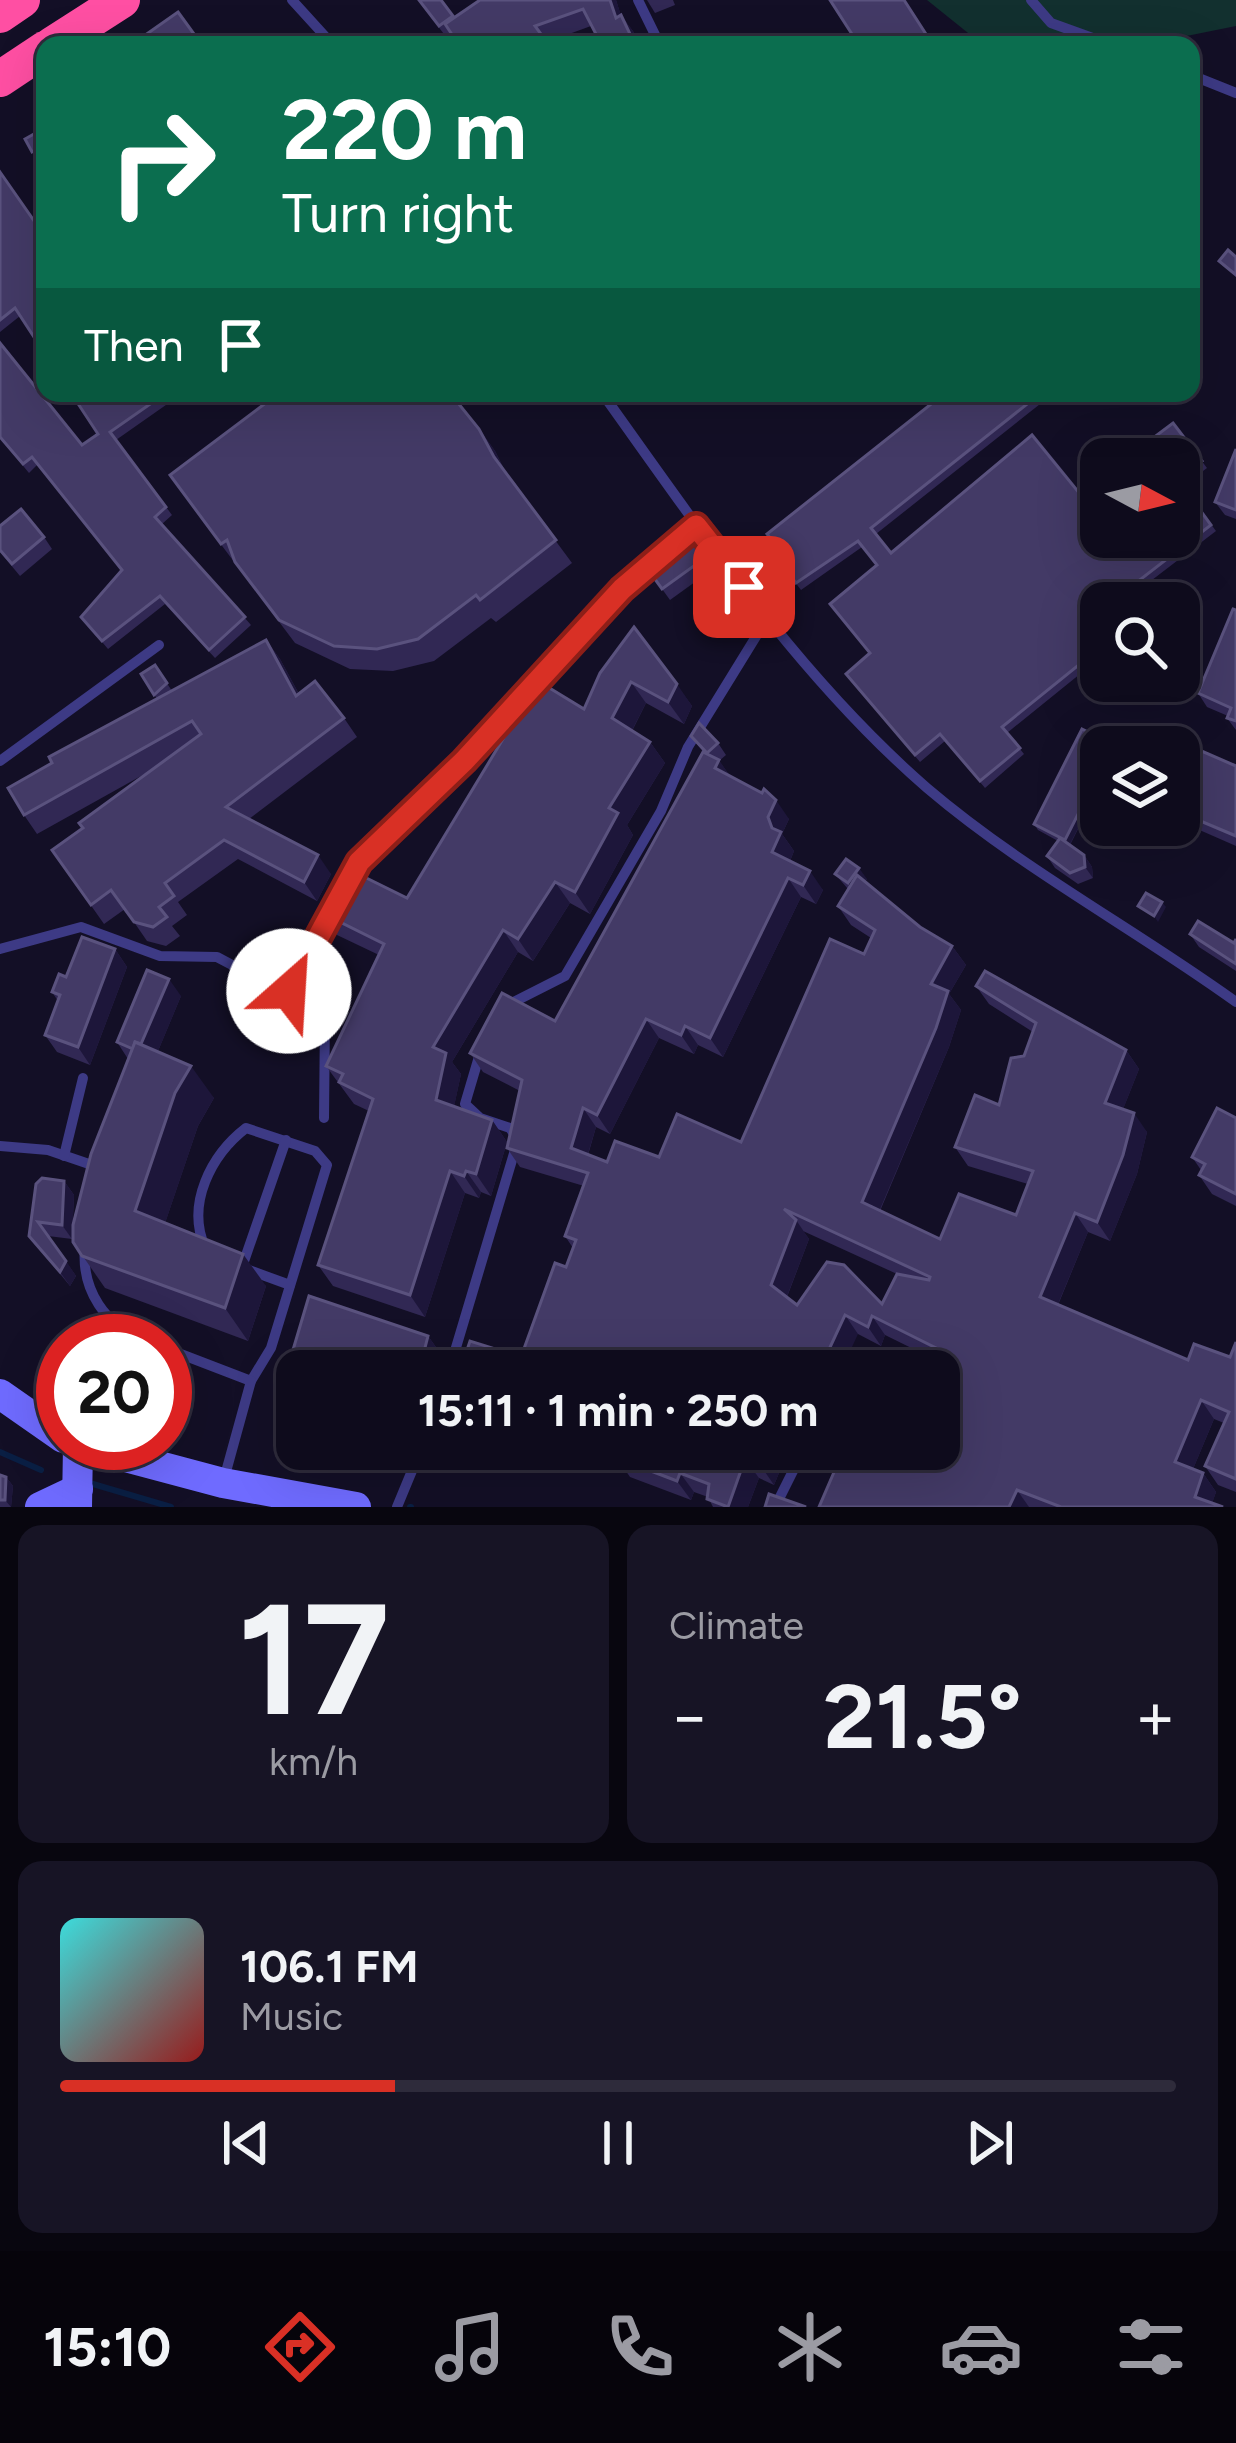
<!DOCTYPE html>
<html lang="en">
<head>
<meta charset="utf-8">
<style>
	body { margin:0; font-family:Figtree,sans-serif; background:#171425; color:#f1f3f6; height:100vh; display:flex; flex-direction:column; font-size:45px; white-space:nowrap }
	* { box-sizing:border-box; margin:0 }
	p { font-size:39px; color:#9b9ba3 }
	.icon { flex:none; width:66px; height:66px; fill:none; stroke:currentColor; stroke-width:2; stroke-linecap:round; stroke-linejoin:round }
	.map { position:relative; height:1507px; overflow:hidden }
	.drawer { display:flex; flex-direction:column; gap:18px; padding:18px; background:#08060f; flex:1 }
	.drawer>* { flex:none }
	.hud { position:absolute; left:36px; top:36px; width:1164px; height:366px; border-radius:24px; box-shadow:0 12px 48px #0002,0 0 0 3px #2e2b3b; background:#0b6e4f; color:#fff; overflow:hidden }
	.needle { width:78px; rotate:97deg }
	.controls { position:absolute; left:1080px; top:438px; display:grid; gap:24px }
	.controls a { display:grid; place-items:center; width:120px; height:120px; border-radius:24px; background:#0e0b1c; box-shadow:0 12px 48px #0002,0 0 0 3px #2e2b3b; font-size:60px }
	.speed { position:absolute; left:36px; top:1314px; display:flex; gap:24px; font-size:60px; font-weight:700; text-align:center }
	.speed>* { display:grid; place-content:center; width:156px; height:156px; border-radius:50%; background:#0e0b1c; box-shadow:0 12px 48px #0002,0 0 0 3px #2e2b3b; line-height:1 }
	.speed .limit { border:18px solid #d22; background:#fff; color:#111 }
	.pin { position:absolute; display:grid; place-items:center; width:102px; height:102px; color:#fff; margin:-51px; border-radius:24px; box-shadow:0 6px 18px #0006 }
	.me { position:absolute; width:132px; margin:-66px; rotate:26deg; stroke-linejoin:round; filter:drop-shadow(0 0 9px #0008) }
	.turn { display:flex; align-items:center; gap:42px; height:252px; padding:0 48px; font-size:54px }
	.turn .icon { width:156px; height:156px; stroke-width:2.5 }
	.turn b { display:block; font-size:84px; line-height:102px }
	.then { display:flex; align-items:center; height:114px; padding:0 48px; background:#0003; gap:24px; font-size:45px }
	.big { font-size:90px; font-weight:700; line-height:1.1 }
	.drawer .widget { flex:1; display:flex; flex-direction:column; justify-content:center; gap:18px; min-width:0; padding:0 42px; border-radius:24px; background:#171425 }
	.drawer .dial { align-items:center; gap:0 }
	.dial b { font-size:156px; line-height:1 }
	.song { display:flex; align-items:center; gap:36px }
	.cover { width:144px; height:144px; border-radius:18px; background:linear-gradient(135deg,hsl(180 70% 55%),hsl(0 70% 35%)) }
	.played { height:12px; border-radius:6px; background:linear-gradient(90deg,#d93025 30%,#2e2b3b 30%) }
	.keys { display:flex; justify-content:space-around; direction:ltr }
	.heat { display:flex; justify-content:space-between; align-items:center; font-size:66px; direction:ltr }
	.drawer .tiles { flex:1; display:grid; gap:18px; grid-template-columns:1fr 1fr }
	.widget:last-child { grid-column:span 2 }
	.trip { position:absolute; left:276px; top:1350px; width:684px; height:120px; border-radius:24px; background:#0e0b1c; box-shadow:0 12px 48px #0002,0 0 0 3px #2e2b3b; font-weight:700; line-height:120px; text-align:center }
	.menu { display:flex; height:192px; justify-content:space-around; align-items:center; background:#06040b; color:#9b9ba3 }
	.menu .icon { width:84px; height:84px }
	.menu .on { color:#d93025 }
	.menu b { font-size:54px; color:#f1f3f6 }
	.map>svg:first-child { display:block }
</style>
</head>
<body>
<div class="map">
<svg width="1236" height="1507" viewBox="0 0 1236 1507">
	<rect width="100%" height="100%" fill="#130f26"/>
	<polygon fill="#12302f" points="927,0 1236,0 1236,26 1142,45 983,45"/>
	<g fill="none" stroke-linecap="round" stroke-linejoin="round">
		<g stroke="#0a1f44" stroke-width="6">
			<polyline points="0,1452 41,1470"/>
			<polyline points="93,1484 171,1507"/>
			<polyline points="410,1507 411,1507"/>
		</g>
		<g stroke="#3d3a85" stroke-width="10">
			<polyline points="292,0 333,45"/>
			<polyline points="638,0 660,45"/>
			<polyline points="1031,0 1051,23 1112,45"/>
			<polyline points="1191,75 1236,93"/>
			<path d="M602,393C701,531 798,676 927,788C1022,869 1135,929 1236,1002"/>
			<polyline points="0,761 159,645"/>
			<polyline points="345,881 657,558"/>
			<polyline points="0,949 81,927 160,956 217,957 325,1014 324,1118"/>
			<polyline points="289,991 330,907"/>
			<polyline points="504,1007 565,976 661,811 688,747 768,617"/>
			<polyline points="0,1146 48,1150 89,1164 96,1176"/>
			<polyline points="64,1156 83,1078"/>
			<path d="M85,1247C81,1290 105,1326 146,1341"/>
			<path d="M205,1247C186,1204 211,1155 246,1128L315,1151L327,1165L271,1348L251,1381"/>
			<polyline points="242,1267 286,1140"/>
			<polyline points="246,1269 290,1285"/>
			<polyline points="165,1348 251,1381 224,1479"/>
			<polyline points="449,1371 518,1140 510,1128 480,1118 465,1104 481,1050"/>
			<polyline points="397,1507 421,1449"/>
			<polyline points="775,1507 795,1467"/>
		</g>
		<g stroke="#6f6bff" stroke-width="30">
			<polyline points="0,1394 63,1438"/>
			<polyline points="73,1443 223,1483 356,1507"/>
			<polyline points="40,1507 78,1489"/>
			<polyline points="77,1507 78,1445"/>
		</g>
		<g stroke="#ff4fa3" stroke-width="36">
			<polyline points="0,15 22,0"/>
			<polyline points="52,45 122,0"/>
			<polyline points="0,79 45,49"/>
		</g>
	</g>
	<g fill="#312854" fill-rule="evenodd">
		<polygon points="418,0 454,18 480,0 616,0 621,16 633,31 639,45 602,45 591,26 547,42 455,39 450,42"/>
		<polygon points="647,0 673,0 675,5 655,13"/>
		<polygon points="45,136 45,152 37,157 25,139"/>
		<polygon points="0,172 37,225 20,316 0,332"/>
		<polygon points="71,393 183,393 116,440 172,515 162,524 251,625 215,658 165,604 108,649 81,617 122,570 37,465 29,473 0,438 82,445 98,434"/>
		<polygon points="945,393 1054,393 876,534 891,553 1080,494 1173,423 1207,468 1183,486 1216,531 1122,603 1101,603 1101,657 1007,733 1024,754 985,788 945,741 920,762 850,680 870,653 876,565 862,547 801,590 770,550"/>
		<polygon points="479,429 495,451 507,475 572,563 496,622 491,618 434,661 393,671 350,669 295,643 186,498"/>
		<polygon points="1236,449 1236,519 1225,515 1215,502"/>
		<polygon points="0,526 44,537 52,549 20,576 0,552"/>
		<polygon points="687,533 713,569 670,600 644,564"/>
		<polygon points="1236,610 1236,730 1227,718 1228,716 1207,707 1198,693"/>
		<polygon points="634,627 692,706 684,724 646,703 632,731 650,742 665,763 627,825 633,835 590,914 570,903 533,961 518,952 452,1062 461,1074 454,1106 492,1120 507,1142 491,1196 481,1192 479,1198 465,1193 425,1317 333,1286 318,1265 369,1111 354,1104 326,1066 379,955 337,935 322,913 407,898 584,709"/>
		<polygon points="266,640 280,659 299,694 344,718 357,737 249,819 331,874 317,901 238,859 178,902 187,915 172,926 180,936 166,946 147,941 125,909 104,924 52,850 83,828 150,771 37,834 24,815 52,763 157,699 141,674 155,665 172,691"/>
		<polygon points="1130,681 1152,681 1148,691 1132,684"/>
		<polygon points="1082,729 1115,747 1101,747 1101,783 1070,845 1084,855 1092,867 1093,878 1078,884 1055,868 1047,856 1058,841 1038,830 1034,824"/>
		<path d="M691,736L718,743L726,755L719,761L730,776L789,819L782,834L794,851L790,861L823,890L816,904L801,897L723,1057L698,1045L694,1054L659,1038L610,1134L596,1127L588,1155L607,1162L659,1157L741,1142L864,954L871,938L851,925L838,906L848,889L835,874L867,879L865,881L920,927L952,946L966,965L949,994L961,1010L949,1047L880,1211L940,1239L1016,1215L1028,1184L968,1166L955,1147L999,1105L1024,1056L1033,1032L989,1004L976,986L1126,1050L1139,1069L1123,1109L1147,1132L1137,1174L1110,1241L1088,1232L1058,1305L1188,1360L1230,1357L1236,1342V1492L1218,1485L1205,1466L1224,1423L1214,1419L1193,1469L1203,1473L1216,1492L1212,1503L1223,1507H819L939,1449L950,1367L885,1335L881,1346L858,1334L521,1357L566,1267L573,1248L565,1236L584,1186L520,1167L507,1148L520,1091L483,1072L470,1053L555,1021L703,752ZM803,1231L897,1274L882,1304L797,1305L787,1297L809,1239Z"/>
		<polygon points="1179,753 1236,766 1236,846 1179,821"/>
		<polygon points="1190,934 1234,943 1236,939 1236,971 1199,947"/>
		<polygon points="115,949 127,967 90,1065 57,1052 45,1035 58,1001 52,992 66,977"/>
		<polygon points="181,996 158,1051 214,1098 198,1126 165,1223 266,1286 248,1341 105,1288 73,1242 128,1059 117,1042"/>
		<polygon points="1236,1118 1236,1206 1212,1194 1199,1175 1201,1170 1192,1157"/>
		<polygon points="64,1181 74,1195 72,1239 48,1236 76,1276 70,1286 29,1236"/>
		<polygon points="428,1336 443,1357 439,1371 298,1371 290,1360"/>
		<polygon points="516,1449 573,1449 576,1453 570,1467"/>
		<polygon points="722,1449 789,1449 774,1485 759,1478 748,1507 713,1507 708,1497 694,1492 691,1500 630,1477 617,1458 714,1467"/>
		<polygon points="0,1475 6,1477 13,1486 11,1507 0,1507"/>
	</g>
	<g fill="#1d163a">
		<polygon points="610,0 616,0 627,34 616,18"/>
		<polygon points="621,15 633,31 639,45 631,36"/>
		<polygon points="479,429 495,451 509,480 494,457"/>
		<polygon points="266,640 280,659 310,715 296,696"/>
		<polygon points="1141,681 1152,681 1148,691"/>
		<polygon points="631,682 646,703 627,740 612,718"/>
		<polygon points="677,684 692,706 684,724 668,702"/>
		<polygon points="650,742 665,763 627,825 633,835 590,914 575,892 609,808"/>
		<polygon points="719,760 732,779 715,768"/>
		<polygon points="1101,769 1101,783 1069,846 1065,840"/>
		<polygon points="776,800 789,819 782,834 794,851 786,871 772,852 772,828 768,817"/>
		<polygon points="318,855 331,874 317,901 304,882"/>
		<polygon points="1084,855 1092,867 1093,878 1085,867"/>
		<polygon points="859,868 867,879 856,895 848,883"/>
		<polygon points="810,871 823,890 816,904 803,885"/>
		<polygon points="788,878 801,897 723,1057 710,1038"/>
		<polygon points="555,882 570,903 533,961 518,939"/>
		<polygon points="1162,902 1166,907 1158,922 1154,916"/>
		<polygon points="503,930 518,952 452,1062 461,1074 451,1121 436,1100 433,1047"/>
		<polygon points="952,946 966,965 949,994 961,1010 949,1047 875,1221 862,1202 931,984"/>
		<polygon points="115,949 127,967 90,1065 78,1047"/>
		<polygon points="169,979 181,996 151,1068 139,1051"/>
		<polygon points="646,1019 659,1038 610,1134 597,1115"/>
		<polygon points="685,1026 698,1045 694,1054 681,1035"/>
		<polygon points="1126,1050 1139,1069 1118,1122 1105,1103"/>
		<polygon points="191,1066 214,1098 198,1126 158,1244 135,1211 175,1093"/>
		<polygon points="583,1108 596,1127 584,1167 571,1148"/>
		<polygon points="1134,1113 1147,1132 1137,1174 1110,1241 1097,1222"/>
		<polygon points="492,1120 507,1142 491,1196 476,1174"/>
		<polygon points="450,1171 465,1193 425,1317 410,1295"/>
		<polygon points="466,1171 481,1192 479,1198 464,1176"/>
		<polygon points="64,1181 74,1195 72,1239 62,1225"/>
		<polygon points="1075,1213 1088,1232 1053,1316 1040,1297"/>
		<polygon points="796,1220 809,1239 784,1304 771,1285"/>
		<polygon points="243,1254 266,1286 248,1341 225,1308"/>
		<polygon points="66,1261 76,1276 70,1286 60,1272"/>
		<polygon points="845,1315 858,1334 841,1371 819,1371"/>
		<polygon points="872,1316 885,1335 881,1346 868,1327"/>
		<polygon points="428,1336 443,1357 439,1371 419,1371"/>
		<polygon points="1201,1400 1214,1419 1188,1481 1175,1462"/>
		<polygon points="558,1449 573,1449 576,1453 570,1467"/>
		<polygon points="768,1449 789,1449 774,1485 761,1466"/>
		<polygon points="745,1459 759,1478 748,1507 728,1507"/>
		<polygon points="680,1473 694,1492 691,1500 677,1481"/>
		<polygon points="1203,1473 1216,1492 1211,1507 1195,1497"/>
		<polygon points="6,1477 13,1486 11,1507 5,1500"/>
		<polygon points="1017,1490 1029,1507 1009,1507"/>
	</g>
	<g fill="#433a66" stroke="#5a527e" stroke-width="3" fill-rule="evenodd">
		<polygon points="419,0 441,0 453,16 439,26"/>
		<polygon points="480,0 610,0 616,18 621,15 631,36 614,45 611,45 604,35 598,38 583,9 535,26 549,45 459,45 445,24"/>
		<polygon points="830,0 904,0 933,45 859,45"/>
		<polygon points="178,12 202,45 131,45"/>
		<polygon points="41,130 45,137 45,144 32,152 25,139"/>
		<polygon points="0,172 37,225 45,219 45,354 15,308 0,320"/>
		<polygon points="1228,250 1236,257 1236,275 1219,261"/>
		<polygon points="0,343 82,445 98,434 71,393 166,393 110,432 166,507 155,517 245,617 209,650 160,596 102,641 81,617 122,570 32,457 23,464 0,437"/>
		<polygon points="279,393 450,393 479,429 494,457 556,540 480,600 476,595 418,639 377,649 334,646 279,620 235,562 227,540 221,544 170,475"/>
		<polygon points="945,393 1041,393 871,528 891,553 1032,435 1080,494 1101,478 1101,537 1179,537 1179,481 1211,525 1115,599 1118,603 1101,603 1101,647 1002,727 1020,748 980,781 940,734 915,755 846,674 870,653 830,604 877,565 858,541 796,583 770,550 776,545 767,534"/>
		<polygon points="1173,423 1202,461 1179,479 1179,459 1125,459"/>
		<polygon points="1236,449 1236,510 1215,502"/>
		<polygon points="21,509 44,537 12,564 0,550 0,526"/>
		<polygon points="687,533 705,558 662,589 644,564"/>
		<polygon points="1233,609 1236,610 1236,721 1227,718 1231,708 1198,693"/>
		<polygon points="634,627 677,684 668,702 631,682 612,718 650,742 609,808 618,813 575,892 555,882 518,939 503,930 433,1047 446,1053 436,1100 492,1120 476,1174 466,1171 464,1176 450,1171 410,1295 318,1265 373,1099 339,1082 343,1074 326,1066 384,944 322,913 344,867 407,898 538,681 584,709 600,673"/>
		<polygon points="266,640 296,696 315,681 344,718 226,807 318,855 304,882 224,840 165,883 174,896 159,907 167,917 153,927 134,922 111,890 91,905 52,850 83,828 79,823 201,734 192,721 24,815 8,788 52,763 49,757"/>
		<polygon points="155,665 167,683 154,695 141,674"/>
		<polygon points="699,723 718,743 707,753 691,736"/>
		<polygon points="1082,729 1113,744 1112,747 1101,747 1101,769 1065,840 1034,824"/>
		<polygon points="1183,743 1236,766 1236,836 1179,812 1179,753"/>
		<path d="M703,752L719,760L715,768L762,793L764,789L776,800L768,817L772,828L781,832L772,852L810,871L803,885L788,878L710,1038L685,1026L681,1035L646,1019L597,1115L583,1108L571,1148L607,1162L615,1141L659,1157L677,1114L741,1142L830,939L864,954L875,930L838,906L857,875L920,927L952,946L931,984L948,991L936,1028L862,1202L940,1239L959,1194L1016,1215L1033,1171L955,1147L975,1095L999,1105L1011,1058L1024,1056L1036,1023L976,986L985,971L1126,1050L1105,1103L1134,1113L1123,1155L1097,1222L1075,1213L1040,1297L1188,1360L1194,1344L1230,1357L1236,1342V1479L1205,1466L1229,1412L1201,1400L1175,1462L1203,1473L1195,1497L1223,1507H1061L1017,1490L1009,1507H819L844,1449H939V1390L954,1357L872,1316L868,1327L845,1315L819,1371H460L470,1341L521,1357L555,1263L566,1267L576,1240L565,1236L588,1173L507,1148L522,1080L470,1053L502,993L555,1021ZM784,1209L930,1277L929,1280L897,1274L882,1304L844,1265L827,1262L797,1305L771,1285L796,1220Z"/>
		<polygon points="1060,838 1084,855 1085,867 1070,873 1047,856"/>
		<polygon points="846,859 859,868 848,883 835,874"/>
		<polygon points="1146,893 1162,902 1154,916 1138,906"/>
		<polygon points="1198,921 1234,943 1236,939 1236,964 1190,934"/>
		<polygon points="82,937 115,949 78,1047 45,1035 60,995 52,992 59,974 66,977"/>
		<polygon points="147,970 169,979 141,1044 135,1042 133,1049 117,1042"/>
		<polygon points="135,1042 191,1066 175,1093 135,1211 243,1254 225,1308 82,1256 73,1242 73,1225 91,1154"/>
		<polygon points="1217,1108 1236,1118 1236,1194 1199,1175 1205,1164 1192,1157"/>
		<polygon points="42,1178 64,1181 62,1225 38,1222 66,1261 60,1272 29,1236 36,1184"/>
		<polygon points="309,1296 428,1336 419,1371 324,1371 290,1360"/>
		<polygon points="620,1449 668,1449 714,1467 722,1449 768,1449 761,1466 745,1459 728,1507 707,1499 709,1484 680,1473 677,1481 617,1458"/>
		<polygon points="0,1475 6,1477 5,1500 0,1500"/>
		<polygon points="769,1494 806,1507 765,1507"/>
	</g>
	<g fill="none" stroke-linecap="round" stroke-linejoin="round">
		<g stroke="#8d1f18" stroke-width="30">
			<polyline id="route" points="289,991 359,862 464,761 622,589 696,526 744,587"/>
		</g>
		<use href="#route" stroke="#d93025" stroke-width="21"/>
	</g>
</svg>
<div class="controls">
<a><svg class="needle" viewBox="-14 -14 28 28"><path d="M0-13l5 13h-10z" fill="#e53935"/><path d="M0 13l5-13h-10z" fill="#9b9ba3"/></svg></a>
<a><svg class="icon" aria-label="search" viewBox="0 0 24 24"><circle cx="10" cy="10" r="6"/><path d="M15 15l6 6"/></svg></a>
<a><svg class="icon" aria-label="layers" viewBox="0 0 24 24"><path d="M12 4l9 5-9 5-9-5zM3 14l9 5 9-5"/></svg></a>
</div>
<div class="speed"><div class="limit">20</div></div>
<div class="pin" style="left:744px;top:587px;background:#d93025"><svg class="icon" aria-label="arrive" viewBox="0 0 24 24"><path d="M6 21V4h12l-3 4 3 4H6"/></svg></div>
<svg class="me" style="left:289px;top:991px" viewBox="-20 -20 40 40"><circle r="19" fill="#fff"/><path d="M0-13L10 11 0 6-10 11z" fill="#d93025"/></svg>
<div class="trip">15:11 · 1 min · 250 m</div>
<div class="hud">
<div class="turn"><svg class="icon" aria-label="right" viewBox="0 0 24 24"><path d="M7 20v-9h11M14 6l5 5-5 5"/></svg><div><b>220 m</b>Turn right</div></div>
<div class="then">Then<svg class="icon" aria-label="arrive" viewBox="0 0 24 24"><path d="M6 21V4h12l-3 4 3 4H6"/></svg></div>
</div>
</div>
<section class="drawer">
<div class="tiles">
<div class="widget dial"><b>17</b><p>km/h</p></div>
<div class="widget"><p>Climate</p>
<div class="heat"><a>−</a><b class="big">21.5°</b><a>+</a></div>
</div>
<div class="widget">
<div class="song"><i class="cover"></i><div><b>106.1 FM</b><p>Music</p></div></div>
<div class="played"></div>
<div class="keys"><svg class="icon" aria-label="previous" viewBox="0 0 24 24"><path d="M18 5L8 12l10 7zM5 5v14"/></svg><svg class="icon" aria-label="pause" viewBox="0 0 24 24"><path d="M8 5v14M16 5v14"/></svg><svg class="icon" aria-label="next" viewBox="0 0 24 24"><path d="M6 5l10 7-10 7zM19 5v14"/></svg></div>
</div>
</div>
</section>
<nav class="menu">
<b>15:10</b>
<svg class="icon on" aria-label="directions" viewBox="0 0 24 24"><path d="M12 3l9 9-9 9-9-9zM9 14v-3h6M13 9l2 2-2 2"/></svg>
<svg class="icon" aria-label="music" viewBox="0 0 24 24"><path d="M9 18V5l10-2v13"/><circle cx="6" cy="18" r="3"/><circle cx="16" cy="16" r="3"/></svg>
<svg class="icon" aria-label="phone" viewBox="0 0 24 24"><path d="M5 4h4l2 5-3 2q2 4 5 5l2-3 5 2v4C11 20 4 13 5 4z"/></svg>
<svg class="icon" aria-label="climate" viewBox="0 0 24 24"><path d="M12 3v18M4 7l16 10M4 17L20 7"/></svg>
<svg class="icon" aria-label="car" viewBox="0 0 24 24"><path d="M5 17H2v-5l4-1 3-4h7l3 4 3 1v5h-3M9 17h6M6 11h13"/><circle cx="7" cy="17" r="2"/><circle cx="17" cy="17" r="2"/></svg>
<svg class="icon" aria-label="filters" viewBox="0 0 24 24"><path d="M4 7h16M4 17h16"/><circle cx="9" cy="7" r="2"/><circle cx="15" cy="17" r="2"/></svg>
</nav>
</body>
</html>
